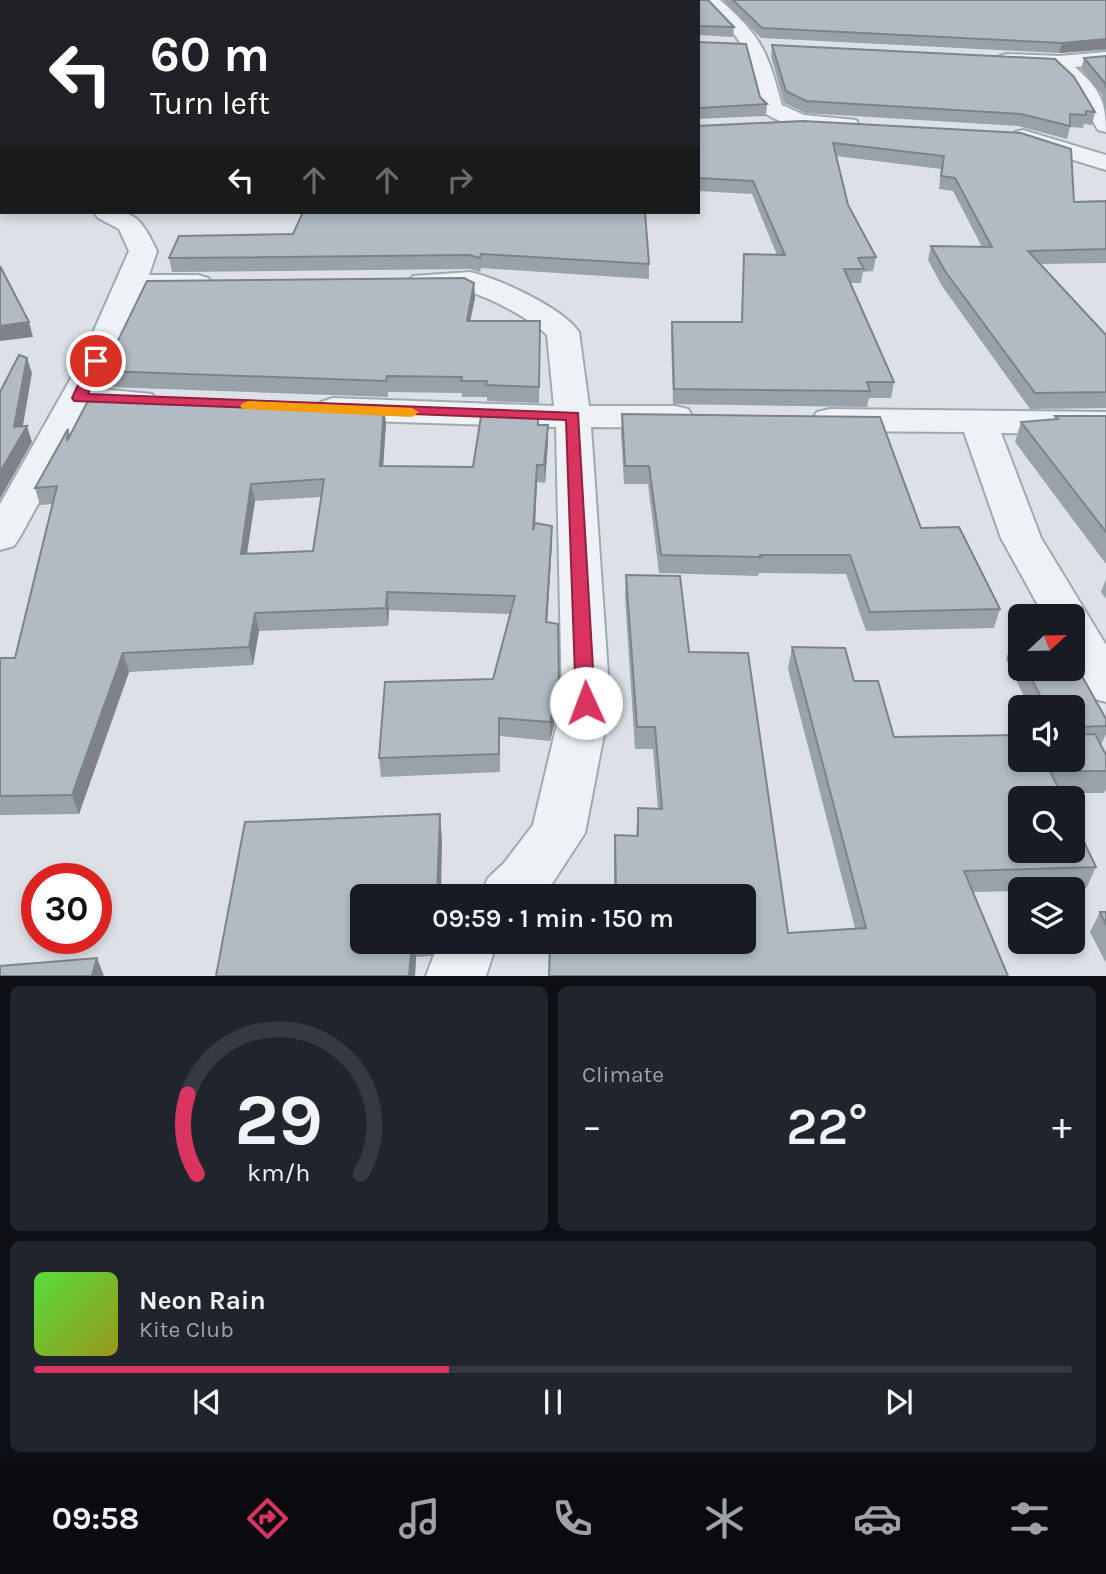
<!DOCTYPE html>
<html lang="en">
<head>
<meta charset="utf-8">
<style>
	body { margin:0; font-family:Karla,sans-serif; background:#20242c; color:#f1f3f6; height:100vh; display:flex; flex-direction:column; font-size:26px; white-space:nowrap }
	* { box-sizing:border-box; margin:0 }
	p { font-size:23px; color:#9ea1a6 }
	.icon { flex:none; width:38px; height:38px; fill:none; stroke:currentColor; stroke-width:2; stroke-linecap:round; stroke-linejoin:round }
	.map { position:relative; height:976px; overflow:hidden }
	.side { display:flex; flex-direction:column; gap:10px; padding:10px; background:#0d0f14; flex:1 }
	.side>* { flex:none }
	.hud { position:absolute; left:0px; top:0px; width:700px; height:214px; box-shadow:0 4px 10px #0003; background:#202124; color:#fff; overflow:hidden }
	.needle { width:46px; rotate:68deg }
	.controls { position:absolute; left:1008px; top:604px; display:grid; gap:14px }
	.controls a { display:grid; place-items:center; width:77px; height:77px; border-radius:10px; background:#171b24; box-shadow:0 4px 10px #0003; font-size:35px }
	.speed { position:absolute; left:21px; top:863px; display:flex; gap:14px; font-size:35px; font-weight:700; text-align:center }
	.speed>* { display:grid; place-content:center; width:91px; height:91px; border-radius:50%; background:#171b24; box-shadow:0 4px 10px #0003; line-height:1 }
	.speed .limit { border:10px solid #d22; background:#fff; color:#111 }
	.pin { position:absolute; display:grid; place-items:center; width:60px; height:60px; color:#fff; margin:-30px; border:4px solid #fff; border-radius:50%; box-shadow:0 2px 7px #0007 }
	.me { position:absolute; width:77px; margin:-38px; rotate:358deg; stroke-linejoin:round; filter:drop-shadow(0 0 5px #0008) }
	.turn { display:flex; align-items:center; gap:24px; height:147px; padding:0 35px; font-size:32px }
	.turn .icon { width:91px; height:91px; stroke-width:2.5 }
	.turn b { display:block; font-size:49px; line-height:60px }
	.lanes { display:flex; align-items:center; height:66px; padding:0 35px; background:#0003; justify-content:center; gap:35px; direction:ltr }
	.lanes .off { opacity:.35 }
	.big { font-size:52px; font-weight:600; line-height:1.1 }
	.side .card { flex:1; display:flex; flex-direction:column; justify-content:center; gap:10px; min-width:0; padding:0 24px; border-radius:10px; background:#20242c }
	.side .dial { align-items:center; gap:0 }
	.dial svg { height:182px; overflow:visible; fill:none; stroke:#363941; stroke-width:7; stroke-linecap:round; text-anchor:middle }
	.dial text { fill:#f1f3f6; stroke:none }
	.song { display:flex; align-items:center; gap:21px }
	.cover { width:84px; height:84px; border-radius:10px; background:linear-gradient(135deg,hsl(110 70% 55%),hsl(60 70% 35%)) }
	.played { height:7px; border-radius:4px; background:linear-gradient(90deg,#d93360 40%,#363941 40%) }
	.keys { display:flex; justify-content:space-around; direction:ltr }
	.heat { display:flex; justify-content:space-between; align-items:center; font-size:38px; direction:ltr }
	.side .tiles { flex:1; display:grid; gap:10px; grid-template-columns:1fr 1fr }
	.card:last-child { grid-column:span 2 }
	.trip { position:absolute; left:350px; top:884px; width:406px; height:70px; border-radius:10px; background:#171b24; box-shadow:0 4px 10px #0003; font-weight:600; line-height:70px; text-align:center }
	.tab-bar { display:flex; height:112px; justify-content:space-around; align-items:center; background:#090b0e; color:#9ea1a6 }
	.tab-bar .icon { width:49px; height:49px }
	.tab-bar .current { color:#d93360 }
	.tab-bar b { font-size:32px; color:#f1f3f6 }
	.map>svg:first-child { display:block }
</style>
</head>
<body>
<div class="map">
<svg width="1106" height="976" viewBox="0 0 1106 976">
	<rect width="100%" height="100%" fill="#dbe1e7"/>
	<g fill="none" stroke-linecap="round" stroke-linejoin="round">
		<g stroke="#a0a9b1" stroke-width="4">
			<g id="minor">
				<polygon points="94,0 118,0 119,2 96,2"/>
				<path d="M701,0H720C763,38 767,51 782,105L804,115L856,120L859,125L856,130C827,137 789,128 764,113L746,51L732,31Z"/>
				<path d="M1106,52V64L1075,67C1099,89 1106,99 1106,132L1098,130L1073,87L1054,68L1007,66L1000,64L997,60L1000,56L1007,54L1059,56Z"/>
				<polygon points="1023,130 1106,155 1106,170 1015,142 1011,137 1015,132"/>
				<polygon points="0,164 2,164 0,179"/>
				<path d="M94,212C135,210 139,215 157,251L149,275H198L208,278L213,284L208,290L198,293H142L100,389L152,394L157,401L152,408L140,411L90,409L20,537L14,546L0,550V504L80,362L129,251L119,229L98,218Z"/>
				<path d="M470,272C499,279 562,307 579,332L589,406H675L688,409L693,417L688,425L675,428L591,427L610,703L585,833L544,896H480L488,878L504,863L533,825L562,703L556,427L333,420L321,416L315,409L321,402L333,398L554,406L547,335C531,319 489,297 467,291C450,286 430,293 413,288L408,282L413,276Z"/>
				<polygon points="830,409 1106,412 1106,434 1001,433 1041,538 1106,645 1106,702 1089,697 1073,667 1073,616 1044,616 1001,538 964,432 830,431 817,428 812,420 817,412"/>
				<polygon points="439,942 497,942 486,976 426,976"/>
			</g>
		</g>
		<use href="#minor" fill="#eef2f5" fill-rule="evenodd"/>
	</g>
	<g fill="#99a1a9" fill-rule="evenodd">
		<polygon points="723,0 1106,0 1106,50 1059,53 761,38"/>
		<polygon points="698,2 734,27 733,37 698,35"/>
		<polygon points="698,42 767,104 766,116 698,119"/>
		<polygon points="772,45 1095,112 1092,125 1084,124 1083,128 1070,127 1067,139 1018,126 805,113 784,103 771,56"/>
		<polygon points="1106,56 1106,115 1102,94 1081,69 1084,58"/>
		<polygon points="698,126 1021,133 1074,202 1106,201 1106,263 1041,264 1106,335 1106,408 1030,409 942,286 928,260 931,246 982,247 953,191 939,189 941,169 836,156 848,205 876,257 873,271 863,272 861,283 850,283 894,382 891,398 869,398 867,407 673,404 671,337 672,322 741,322 744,254 777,255 752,194 698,191"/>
		<polygon points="293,234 649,264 649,279 481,268 480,272 470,269 172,272 169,258"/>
		<polygon points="474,283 475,298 470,321 540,321 539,403 487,401 487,397 462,397 462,393 388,392 388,397 107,387 103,371"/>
		<polygon points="622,414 921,528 1000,609 994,628 866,631 846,574 759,573 758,576 659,573 648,484 624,484 621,431"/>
		<polygon points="1055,416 1106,416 1106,564 1015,442 1021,422 1054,420"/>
		<path d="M386,423L383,466L473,467L538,425L548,442L545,483L537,482L535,525L552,526V543L547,622L559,703L550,741L500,736V772L381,777L379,758L493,679L510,614L389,610L388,626L259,631L253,665L129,672L79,814L0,815V658H15L53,504L40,505L35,488L68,429L70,436ZM321,497L313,551L247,554L255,501Z"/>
		<polygon points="626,575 689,652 788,933 855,928 788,669 792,647 854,681 894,737 1073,760 1073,707 1029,707 1006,659 1012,641 1020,640 1020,668 1073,668 1106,719 1106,734 1101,745 1106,755 1106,789 1104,793 1061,793 1096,867 1086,889 1020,889 1020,891 973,892 1008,976 549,976 744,896 614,896 614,857 615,835 636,836 638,808 658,809 653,749 635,749 625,597"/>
		<polygon points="1106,579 1106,599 1101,592"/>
		<polygon points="442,841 362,942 438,942 431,956 416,957 415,976 216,976"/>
		<polygon points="1100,912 1106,912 1106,963 1090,932"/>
	</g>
	<g fill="#7d8389">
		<polygon points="1106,39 1106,49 1059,53 1062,43"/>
		<polygon points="474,283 475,298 467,336 467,321"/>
		<polygon points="29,322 33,337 0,341 0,326"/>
		<polygon points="27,358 32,373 21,437 27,426 32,442 0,499 0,472 14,427"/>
		<polygon points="384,406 386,423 382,483 380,466"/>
		<polygon points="548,425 548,442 545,483 544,465"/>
		<polygon points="537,465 537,482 534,547 533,530"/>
		<polygon points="251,484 255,501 244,572 241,554"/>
		<polygon points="552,526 552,543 546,640 546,622"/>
		<polygon points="387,592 389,610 388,626 386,608"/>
		<polygon points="255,613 259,631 253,665 249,647"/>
		<polygon points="123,653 129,672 79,814 72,795"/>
		<polygon points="559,684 559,703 550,741 550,722"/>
		<polygon points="440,814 442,841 441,896 437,896"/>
		<polygon points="412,942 414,942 416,957 415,976 409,976"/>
		<polygon points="429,942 438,942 431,956"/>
		<polygon points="97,958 104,976 92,976"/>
	</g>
	<g fill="#b2bbc4" stroke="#7d8389" stroke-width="2" fill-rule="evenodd">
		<polygon points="467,0 708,0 734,27 698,26 698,2 463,2"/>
		<polygon points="733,0 1106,0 1106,39 1062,43 762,28"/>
		<polygon points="698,42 746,44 760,97 767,104 699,108 698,111"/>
		<polygon points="772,45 1055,59 1074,77 1095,112 1086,111 1086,115 1070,114 1070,126 1021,114 806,101 786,91"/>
		<polygon points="1106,56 1106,88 1105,83 1084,58"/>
		<polygon points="803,121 1021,133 1071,149 1074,202 1106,201 1106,249 1028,251 1106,335 1106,392 1035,393 945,271 931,246 992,247 955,178 941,176 944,156 833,143 848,205 876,257 858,258 864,269 844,269 894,382 867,382 870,391 674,389 672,322 742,322 744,254 785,255 753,181 698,178 698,126"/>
		<polygon points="303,212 645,212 649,264 481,254 480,258 469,255 169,258 179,236 293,234"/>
		<polygon points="0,266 29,322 0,326"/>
		<polygon points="464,278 474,283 467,321 540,321 539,387 486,385 487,381 461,381 462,377 387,376 386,381 103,371 147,281"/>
		<polygon points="19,355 27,358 14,427 27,426 0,472 0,392"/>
		<path d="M91,395L384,406L380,466L473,467L482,410L538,412V425H548L544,465H537L533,530L535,523L552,526L546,622L558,624L559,684L550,722L499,718V754L379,758L385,682L493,679L515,596L387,592L386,608L255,613L249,647L123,653L72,795L0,796V658H15L57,486L35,488L68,429L67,441ZM324,479L313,551L241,554L251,484Z"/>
		<polygon points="622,414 880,417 921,528 959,527 1000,609 870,612 850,555 760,555 761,557 661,555 649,466 625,466"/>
		<polygon points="1055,416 1106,416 1106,532 1021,422 1058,419"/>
		<polygon points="626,575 680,576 689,652 748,653 788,933 866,928 792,647 845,648 854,681 878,681 894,737 1020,735 1020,760 1073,760 1073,735 1095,734 1106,755 1106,771 1050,771 1063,798 1020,798 1020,850 1073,850 1073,819 1096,867 964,871 1008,976 549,976 550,942 744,942 744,896 616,896 615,835 638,836 638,808 662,809 655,727 637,727"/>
		<polygon points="1020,640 1020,656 1012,641"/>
		<polygon points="1073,660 1106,719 1106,726 1073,727 1073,707 1046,707 1026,668 1073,668"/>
		<polygon points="440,814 437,896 362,896 362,942 412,942 409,976 216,976 245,822"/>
		<polygon points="1100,912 1106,912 1106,925"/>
		<polygon points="97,958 92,976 0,976 0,966"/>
	</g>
	<polygon fill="#d93360" stroke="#8d213e" stroke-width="2" points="96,357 103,361 88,394 578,413 595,703 593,708 586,710 579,708 576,703 566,420 74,401 72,398 89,361"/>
	<polygon fill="#f59e0b" points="248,401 412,408 419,412 412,417 243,409 240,406 243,403"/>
</svg>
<div class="controls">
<a><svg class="needle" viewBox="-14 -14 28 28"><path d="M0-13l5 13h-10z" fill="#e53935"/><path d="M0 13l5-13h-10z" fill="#9ea1a6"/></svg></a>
<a><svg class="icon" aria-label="sound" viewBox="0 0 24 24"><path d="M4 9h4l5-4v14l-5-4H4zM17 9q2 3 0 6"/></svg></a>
<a><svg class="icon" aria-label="search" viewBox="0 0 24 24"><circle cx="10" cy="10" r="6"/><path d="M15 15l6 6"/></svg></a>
<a><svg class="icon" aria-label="layers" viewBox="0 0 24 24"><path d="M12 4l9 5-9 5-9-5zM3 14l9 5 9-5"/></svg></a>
</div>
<div class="speed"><div class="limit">30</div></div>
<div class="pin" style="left:96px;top:361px;background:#d93025"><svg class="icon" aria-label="arrive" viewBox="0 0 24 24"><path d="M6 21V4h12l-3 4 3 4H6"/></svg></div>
<svg class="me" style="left:586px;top:703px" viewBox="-20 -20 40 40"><circle r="19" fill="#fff"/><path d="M0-13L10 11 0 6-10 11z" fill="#d93360"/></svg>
<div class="trip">09:59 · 1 min · 150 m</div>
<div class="hud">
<div class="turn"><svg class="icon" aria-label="left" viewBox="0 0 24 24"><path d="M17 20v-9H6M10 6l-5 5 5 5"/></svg><div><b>60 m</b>Turn left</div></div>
<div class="lanes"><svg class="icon" aria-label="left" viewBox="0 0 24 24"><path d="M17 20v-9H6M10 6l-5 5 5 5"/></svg><svg class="icon off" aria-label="ahead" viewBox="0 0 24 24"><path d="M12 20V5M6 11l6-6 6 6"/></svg><svg class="icon off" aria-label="ahead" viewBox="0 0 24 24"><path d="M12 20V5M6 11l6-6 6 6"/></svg><svg class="icon off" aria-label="right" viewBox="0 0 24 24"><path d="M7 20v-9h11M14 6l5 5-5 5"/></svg></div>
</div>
</div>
<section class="side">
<div class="tiles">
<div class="card dial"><svg viewBox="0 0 100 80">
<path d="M14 69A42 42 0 1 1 86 69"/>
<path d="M14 69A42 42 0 0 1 10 34" stroke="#d93360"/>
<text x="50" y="56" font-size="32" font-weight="700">29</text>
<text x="50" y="72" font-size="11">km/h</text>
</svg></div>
<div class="card"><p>Climate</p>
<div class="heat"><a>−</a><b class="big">22°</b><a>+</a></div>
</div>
<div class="card">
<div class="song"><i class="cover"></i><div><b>Neon Rain</b><p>Kite Club</p></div></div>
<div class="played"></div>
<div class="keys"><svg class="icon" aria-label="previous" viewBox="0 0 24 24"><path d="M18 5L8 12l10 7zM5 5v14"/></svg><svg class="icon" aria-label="pause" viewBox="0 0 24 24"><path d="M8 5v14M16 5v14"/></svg><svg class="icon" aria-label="next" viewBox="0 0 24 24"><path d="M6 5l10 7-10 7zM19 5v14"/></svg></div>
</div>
</div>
</section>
<nav class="tab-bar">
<b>09:58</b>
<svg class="icon current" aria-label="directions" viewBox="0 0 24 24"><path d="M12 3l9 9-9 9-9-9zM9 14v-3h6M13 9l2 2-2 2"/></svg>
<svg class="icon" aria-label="music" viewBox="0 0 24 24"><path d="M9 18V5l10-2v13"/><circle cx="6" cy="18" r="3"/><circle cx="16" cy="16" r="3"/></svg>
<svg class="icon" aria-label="phone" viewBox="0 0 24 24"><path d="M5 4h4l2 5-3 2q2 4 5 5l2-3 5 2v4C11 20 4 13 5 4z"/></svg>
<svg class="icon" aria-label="climate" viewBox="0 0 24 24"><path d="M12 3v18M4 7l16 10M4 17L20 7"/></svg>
<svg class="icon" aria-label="car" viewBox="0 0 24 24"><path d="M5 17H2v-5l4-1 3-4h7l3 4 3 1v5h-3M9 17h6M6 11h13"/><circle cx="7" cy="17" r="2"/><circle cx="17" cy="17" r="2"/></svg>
<svg class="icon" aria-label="filters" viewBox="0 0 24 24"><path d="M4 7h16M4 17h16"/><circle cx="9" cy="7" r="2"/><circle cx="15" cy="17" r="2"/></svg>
</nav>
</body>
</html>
